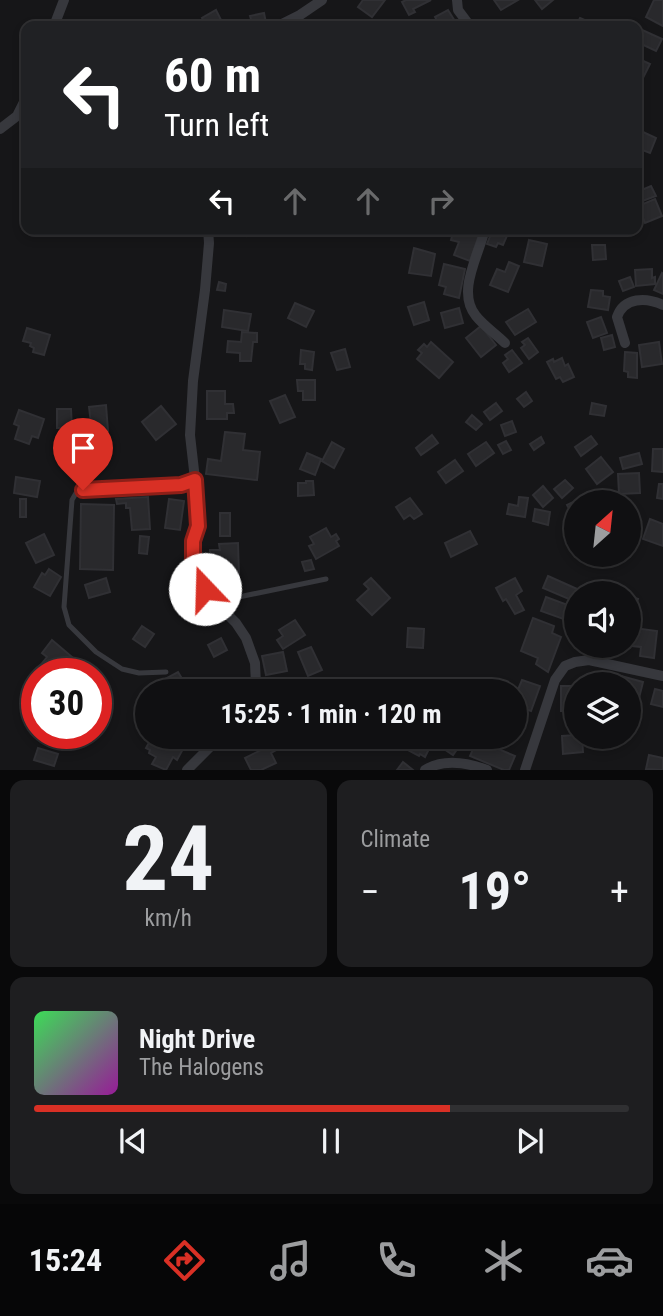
<!DOCTYPE html>
<html lang="en">
<head>
<meta charset="utf-8">
<style>
	body { margin:0; font-family:"Roboto Condensed",sans-serif; background:#1e1e20; color:#f1f3f6; height:100vh; display:flex; flex-direction:column; font-size:26px; white-space:nowrap }
	* { box-sizing:border-box; margin:0 }
	p { font-size:23px; color:#9c9d9f }
	.icon { flex:none; width:38px; height:38px; fill:none; stroke:currentColor; stroke-width:2; stroke-linecap:round; stroke-linejoin:round }
	.map { position:relative; height:770px; overflow:hidden }
	.side { display:flex; flex-direction:column; gap:10px; padding:10px; background:#09090a; flex:1 }
	.side>* { flex:none }
	.top-card { position:absolute; left:21px; top:21px; width:621px; height:214px; border-radius:14px; box-shadow:0 4px 10px #0003,0 0 0 2px #303032; background:#202124; color:#fff; overflow:hidden }
	.needle { width:46px; rotate:27deg }
	.fabs { position:absolute; left:564px; top:490px; display:grid; gap:14px }
	.fabs a { display:grid; place-items:center; width:77px; height:77px; border-radius:50%; background:#101012; box-shadow:0 4px 10px #0003,0 0 0 2px #303032; font-size:35px }
	.speed { position:absolute; left:21px; top:658px; display:flex; gap:14px; font-size:35px; font-weight:700; text-align:center }
	.speed>* { display:grid; place-content:center; width:91px; height:91px; border-radius:50%; background:#101012; box-shadow:0 4px 10px #0003,0 0 0 2px #303032; line-height:1 }
	.speed .limit { border:10px solid #d22; background:#fff; color:#111 }
	.pin { position:absolute; display:grid; place-items:center; width:60px; height:60px; color:#fff; margin:-72px -30px; border-radius:50% 50% 50% 0; rotate:-45deg; box-shadow:0 0 7px #0007 }
	.pin .icon { rotate:45deg }
	.me { position:absolute; width:77px; margin:-38px; rotate:339deg; stroke-linejoin:round; filter:drop-shadow(0 0 5px #0008) }
	.turn { display:flex; align-items:center; gap:24px; height:147px; padding:0 28px; font-size:32px }
	.turn .icon { width:91px; height:91px; stroke-width:2.5 }
	.turn b { display:block; font-size:49px; line-height:60px }
	.lanes { display:flex; align-items:center; height:66px; padding:0 28px; background:#0003; justify-content:center; gap:35px; direction:ltr }
	.lanes .off { opacity:.35 }
	.big { font-size:52px; font-weight:700; line-height:1.1 }
	.side .card { flex:1; display:flex; flex-direction:column; justify-content:center; gap:10px; min-width:0; padding:0 24px; border-radius:14px; background:#1e1e20 }
	.side .dial { align-items:center; gap:0 }
	.dial b { font-size:91px; line-height:1 }
	.song { display:flex; align-items:center; gap:21px }
	.cover { width:84px; height:84px; border-radius:10px; background:linear-gradient(135deg,hsl(130 70% 55%),hsl(300 70% 35%)) }
	.played { height:7px; border-radius:4px; background:linear-gradient(90deg,#d93025 70%,#303032 70%) }
	.keys { display:flex; justify-content:space-around; direction:ltr }
	.heat { display:flex; justify-content:space-between; align-items:center; font-size:38px; direction:ltr }
	.side .tiles { flex:1; display:grid; gap:10px; grid-template-columns:1fr 1fr }
	.card:last-child { grid-column:span 2 }
	.trip { position:absolute; left:135px; top:679px; width:392px; height:70px; border-radius:35px; background:#101012; box-shadow:0 4px 10px #0003,0 0 0 2px #303032; font-weight:700; line-height:70px; text-align:center }
	.tab-bar { display:flex; height:112px; justify-content:space-around; align-items:center; background:#060607; color:#9c9d9f }
	.tab-bar .icon { width:49px; height:49px }
	.tab-bar .active { color:#d93025 }
	.tab-bar b { font-size:32px; color:#f1f3f6 }
	.map>svg:first-child { display:block }
</style>
</head>
<body>
<div class="map">
<svg width="663" height="770" viewBox="0 0 663 770">
	<rect width="100%" height="100%" fill="#161618"/>
	<g fill="#29292c" stroke="#303034" stroke-width="2">
		<polygon points="363,0 385,0 372,17 358,7"/>
		<polygon points="406,0 431,0 413,9 415,12 409,15 402,2"/>
		<polygon points="494,0 518,0 501,10"/>
		<polygon points="535,0 553,0 542,9"/>
		<polygon points="654,0 663,0 663,26 646,17"/>
		<polygon points="216,10 224,26 206,26 202,18"/>
		<polygon points="448,10 458,26 440,26 435,17"/>
		<polygon points="264,13 266,23 253,26 250,16"/>
		<polygon points="580,18 598,26 576,26"/>
		<polygon points="640,29 662,39 656,51 637,42 637,35"/>
		<polygon points="637,58 650,64 641,82 637,80"/>
		<polygon points="643,132 656,138 650,153 637,148"/>
		<polygon points="651,186 656,196 637,203 637,192"/>
		<polygon points="655,199 662,216 645,223 638,206"/>
		<polygon points="232,229 249,229 246,236"/>
		<polygon points="454,229 481,229 470,261 454,255 459,242 451,240"/>
		<polygon points="493,229 509,231 503,245 498,243 496,247 487,244"/>
		<polygon points="529,240 547,244 542,266 524,262"/>
		<polygon points="592,245 605,245 606,259 593,260"/>
		<polygon points="414,248 435,254 431,276 409,273"/>
		<polygon points="509,262 519,266 508,292 490,285 497,269 505,272"/>
		<polygon points="444,264 465,269 459,298 444,294 446,287 439,285"/>
		<polygon points="652,269 652,278 655,277 655,284 636,286 635,270"/>
		<polygon points="662,273 663,274 663,294 654,290"/>
		<polygon points="630,277 634,287 623,291 619,281"/>
		<polygon points="219,282 226,284 225,291 217,290"/>
		<polygon points="591,290 603,291 603,296 610,297 608,310 588,307"/>
		<polygon points="424,302 429,320 414,325 408,307"/>
		<polygon points="295,303 314,311 306,327 288,318"/>
		<polygon points="459,308 463,323 445,328 441,313"/>
		<polygon points="528,309 536,322 515,335 506,322"/>
		<polygon points="224,310 251,314 248,331 222,327"/>
		<polygon points="601,317 607,333 593,338 587,322"/>
		<polygon points="481,326 496,345 481,357 466,338"/>
		<polygon points="27,328 50,335 44,355 33,352 34,348 30,346 31,343 23,341"/>
		<polygon points="242,332 257,333 257,342 253,342 251,361 240,361 240,353 227,352 228,341 241,342"/>
		<polygon points="612,335 615,347 604,350 601,338"/>
		<polygon points="528,338 538,352 529,359 521,348 525,345 522,342"/>
		<polygon points="431,342 453,362 439,378 417,359 422,353 418,350 424,344 427,347"/>
		<polygon points="659,342 662,364 642,367 639,345"/>
		<polygon points="345,349 350,367 337,370 331,353"/>
		<polygon points="301,350 314,352 312,370 305,369 305,364 300,364"/>
		<polygon points="512,350 522,363 509,372 503,363 508,359 505,355"/>
		<polygon points="625,352 637,353 637,378 628,377 628,372 624,371"/>
		<polygon points="562,358 565,366 568,364 574,377 563,382 560,377 556,379 547,362 553,359 554,362"/>
		<polygon points="297,380 315,380 315,400 303,400 303,391 298,391"/>
		<polygon points="207,391 225,391 225,404 233,404 234,413 227,413 227,419 207,419"/>
		<polygon points="526,392 532,401 524,407 517,399"/>
		<polygon points="285,395 295,417 280,423 270,401"/>
		<polygon points="496,403 502,411 490,420 484,412"/>
		<polygon points="592,403 606,406 604,416 590,414"/>
		<polygon points="106,405 108,431 92,432 89,407"/>
		<polygon points="161,406 176,424 156,440 142,422"/>
		<polygon points="57,409 71,409 72,428 57,428"/>
		<polygon points="19,410 44,419 38,438 32,436 29,444 15,439 19,426 14,424"/>
		<polygon points="472,415 482,424 476,430 466,422"/>
		<polygon points="512,421 516,432 505,436 501,425"/>
		<polygon points="225,432 245,434 243,450 260,452 257,480 206,474 208,459 221,461"/>
		<polygon points="99,434 104,454 89,458 83,438"/>
		<polygon points="432,435 438,443 421,455 416,448"/>
		<polygon points="591,436 597,444 581,456 575,447"/>
		<polygon points="541,437 544,443 534,450 530,444"/>
		<polygon points="506,441 511,450 503,454 498,445"/>
		<polygon points="332,442 344,449 334,468 322,461"/>
		<polygon points="486,442 494,453 476,466 468,454"/>
		<polygon points="653,449 663,449 663,472 652,471"/>
		<polygon points="307,453 321,459 315,475 300,469"/>
		<polygon points="639,453 642,464 623,469 620,458"/>
		<polygon points="601,457 613,472 597,484 586,469"/>
		<polygon points="455,460 463,471 446,483 438,472"/>
		<polygon points="639,473 640,493 619,494 618,474"/>
		<polygon points="16,477 40,481 37,497 14,493"/>
		<polygon points="565,480 573,488 562,498 554,489"/>
		<polygon points="306,481 313,481 314,495 298,496 298,483 306,483"/>
		<polygon points="659,484 663,484 663,499 657,498"/>
		<polygon points="543,486 553,498 543,507 533,495"/>
		<polygon points="586,496 589,502 576,502 576,515 573,516 567,505"/>
		<polygon points="148,497 150,529 132,530 130,508 126,508 126,503 117,504 116,499"/>
		<polygon points="519,497 528,498 525,517 507,514 509,504 518,506"/>
		<polygon points="410,498 422,514 414,519 410,515 404,519 396,507"/>
		<rect x="20" y="499" width="6" height="18"/>
		<polygon points="169,499 184,501 180,530 165,528"/>
		<polygon points="81,504 114,505 113,570 80,569"/>
		<polygon points="535,509 550,512 548,525 533,521"/>
		<rect x="220" y="513" width="10" height="23"/>
		<polygon points="650,519 663,524 663,546 643,539"/>
		<polygon points="326,528 331,537 336,534 339,539 336,541 339,546 316,559 309,546 314,544 310,537"/>
		<polygon points="470,531 477,544 451,557 445,543"/>
		<polygon points="44,534 54,555 36,563 26,543"/>
		<polygon points="140,536 149,537 147,554 139,553"/>
		<polygon points="238,543 239,576 215,576 215,562 210,562 210,550 220,550 219,544"/>
		<polygon points="311,560 314,569 305,571 302,562"/>
		<polygon points="49,569 61,577 50,596 34,587 42,573 45,575"/>
		<polygon points="548,576 586,593 576,593 576,602 543,588"/>
		<polygon points="106,578 110,592 89,598 85,585"/>
		<polygon points="371,578 390,598 372,615 357,600 369,589 364,584"/>
		<polygon points="515,578 522,591 516,595 524,610 515,614 506,599 503,601 496,588"/>
		<polygon points="628,596 638,599 632,618 628,616"/>
		<polygon points="546,597 576,608 572,622 541,611"/>
		<polygon points="533,618 554,626 552,633 561,637 548,672 536,664 538,658 521,651"/>
		<polygon points="295,620 305,635 283,649 277,640 283,636 279,630"/>
		<polygon points="142,626 154,634 145,647 133,639"/>
		<polygon points="408,628 424,629 423,648 407,647"/>
		<polygon points="634,628 657,631 654,658 640,656 641,647 632,646"/>
		<polygon points="221,638 227,650 214,657 208,645"/>
		<polygon points="52,640 85,668 80,674 37,674 37,682 31,677 47,657 42,653"/>
		<polygon points="311,647 322,670 308,676 298,652"/>
		<polygon points="283,652 287,671 266,675 262,656"/>
		<polygon points="178,672 187,687 180,691 150,691 148,688"/>
		<polygon points="621,676 643,682 638,702 628,700 628,684 619,684"/>
		<polygon points="522,680 540,686 531,711 514,705 514,699"/>
		<rect x="561" y="686" width="15" height="25"/>
		<polygon points="655,689 663,691 663,707 651,704"/>
		<polygon points="576,735 576,737 582,737 583,752 563,754 562,736"/>
		<polygon points="152,737 162,737 183,749 177,760 173,757 166,770 152,764 156,757 149,753 150,750 146,748"/>
		<polygon points="275,737 280,748 271,753 276,763 261,770 251,770 245,758 265,748 263,743"/>
		<polygon points="412,737 427,737 423,746 429,749 425,757 420,754 419,756 406,749"/>
		<polygon points="443,737 454,737 462,742 453,755 438,745"/>
		<polygon points="477,740 515,756 509,770 504,770 470,756"/>
		<polygon points="38,748 58,754 54,766 34,760"/>
		<polygon points="649,755 663,758 663,770 646,769"/>
		<polygon points="403,762 413,770 397,770"/>
	</g>
	<g fill="none" stroke-linecap="round" stroke-linejoin="round">
		<g stroke="#37383d" stroke-width="5">
			<polyline points="217,604 224,600 326,579"/>
			<polyline points="166,672 139,673 122,669 96,652 69,625 64,607 72,500 76,493 83,490 181,486 195,480"/>
		</g>
		<g stroke="#37383d" stroke-width="10">
			<polyline points="457,0 458,10 470,26"/>
			<polyline points="54,26 64,0"/>
			<polyline points="278,26 300,15 322,0"/>
			<polyline points="0,129 17,116 26,98"/>
			<polyline points="208,229 209,243 205,290 193,381 190,435 196,488 198,526 193,541 193,557 196,573 205,589 217,604 236,623 246,638 255,663 256,685 255,691"/>
			<path d="M485,229C479,255 456,292 476,316C484,326 496,334 505,343"/>
			<path d="M625,343L617,317C624,297 646,297 663,305"/>
			<polyline points="187,770 220,737"/>
			<path d="M425,770C444,758 466,762 487,770"/>
			<polyline points="525,770 555,680 565,666 575,662 589,660 663,676"/>
		</g>
	</g>
	<g fill="none" stroke-linecap="round" stroke-linejoin="round">
		<g stroke="#8d1f18" stroke-width="18">
			<polyline id="route" points="83,490 181,485 195,480 198,526 193,541 193,558 196,573 205,589"/>
		</g>
		<use href="#route" stroke="#d93025" stroke-width="12"/>
	</g>
</svg>
<div class="fabs">
<a><svg class="needle" viewBox="-14 -14 28 28"><path d="M0-13l5 13h-10z" fill="#e53935"/><path d="M0 13l5-13h-10z" fill="#9c9d9f"/></svg></a>
<a><svg class="icon" aria-label="sound" viewBox="0 0 24 24"><path d="M4 9h4l5-4v14l-5-4H4zM17 9q2 3 0 6"/></svg></a>
<a><svg class="icon" aria-label="layers" viewBox="0 0 24 24"><path d="M12 4l9 5-9 5-9-5zM3 14l9 5 9-5"/></svg></a>
</div>
<div class="speed"><div class="limit">30</div></div>
<div class="pin" style="left:83px;top:490px;background:#d93025"><svg class="icon" aria-label="arrive" viewBox="0 0 24 24"><path d="M6 21V4h12l-3 4 3 4H6"/></svg></div>
<svg class="me" style="left:205px;top:589px" viewBox="-20 -20 40 40"><circle r="19" fill="#fff"/><path d="M0-13L10 11 0 6-10 11z" fill="#d93025"/></svg>
<div class="trip">15:25 · 1 min · 120 m</div>
<div class="top-card">
<div class="turn"><svg class="icon" aria-label="left" viewBox="0 0 24 24"><path d="M17 20v-9H6M10 6l-5 5 5 5"/></svg><div><b>60 m</b>Turn left</div></div>
<div class="lanes"><svg class="icon" aria-label="left" viewBox="0 0 24 24"><path d="M17 20v-9H6M10 6l-5 5 5 5"/></svg><svg class="icon off" aria-label="ahead" viewBox="0 0 24 24"><path d="M12 20V5M6 11l6-6 6 6"/></svg><svg class="icon off" aria-label="ahead" viewBox="0 0 24 24"><path d="M12 20V5M6 11l6-6 6 6"/></svg><svg class="icon off" aria-label="right" viewBox="0 0 24 24"><path d="M7 20v-9h11M14 6l5 5-5 5"/></svg></div>
</div>
</div>
<section class="side">
<div class="tiles">
<div class="card dial"><b>24</b><p>km/h</p></div>
<div class="card"><p>Climate</p>
<div class="heat"><a>−</a><b class="big">19°</b><a>+</a></div>
</div>
<div class="card">
<div class="song"><i class="cover"></i><div><b>Night Drive</b><p>The Halogens</p></div></div>
<div class="played"></div>
<div class="keys"><svg class="icon" aria-label="previous" viewBox="0 0 24 24"><path d="M18 5L8 12l10 7zM5 5v14"/></svg><svg class="icon" aria-label="pause" viewBox="0 0 24 24"><path d="M8 5v14M16 5v14"/></svg><svg class="icon" aria-label="next" viewBox="0 0 24 24"><path d="M6 5l10 7-10 7zM19 5v14"/></svg></div>
</div>
</div>
</section>
<nav class="tab-bar">
<b>15:24</b>
<svg class="icon active" aria-label="directions" viewBox="0 0 24 24"><path d="M12 3l9 9-9 9-9-9zM9 14v-3h6M13 9l2 2-2 2"/></svg>
<svg class="icon" aria-label="music" viewBox="0 0 24 24"><path d="M9 18V5l10-2v13"/><circle cx="6" cy="18" r="3"/><circle cx="16" cy="16" r="3"/></svg>
<svg class="icon" aria-label="phone" viewBox="0 0 24 24"><path d="M5 4h4l2 5-3 2q2 4 5 5l2-3 5 2v4C11 20 4 13 5 4z"/></svg>
<svg class="icon" aria-label="climate" viewBox="0 0 24 24"><path d="M12 3v18M4 7l16 10M4 17L20 7"/></svg>
<svg class="icon" aria-label="car" viewBox="0 0 24 24"><path d="M5 17H2v-5l4-1 3-4h7l3 4 3 1v5h-3M9 17h6M6 11h13"/><circle cx="7" cy="17" r="2"/><circle cx="17" cy="17" r="2"/></svg>
</nav>
</body>
</html>
